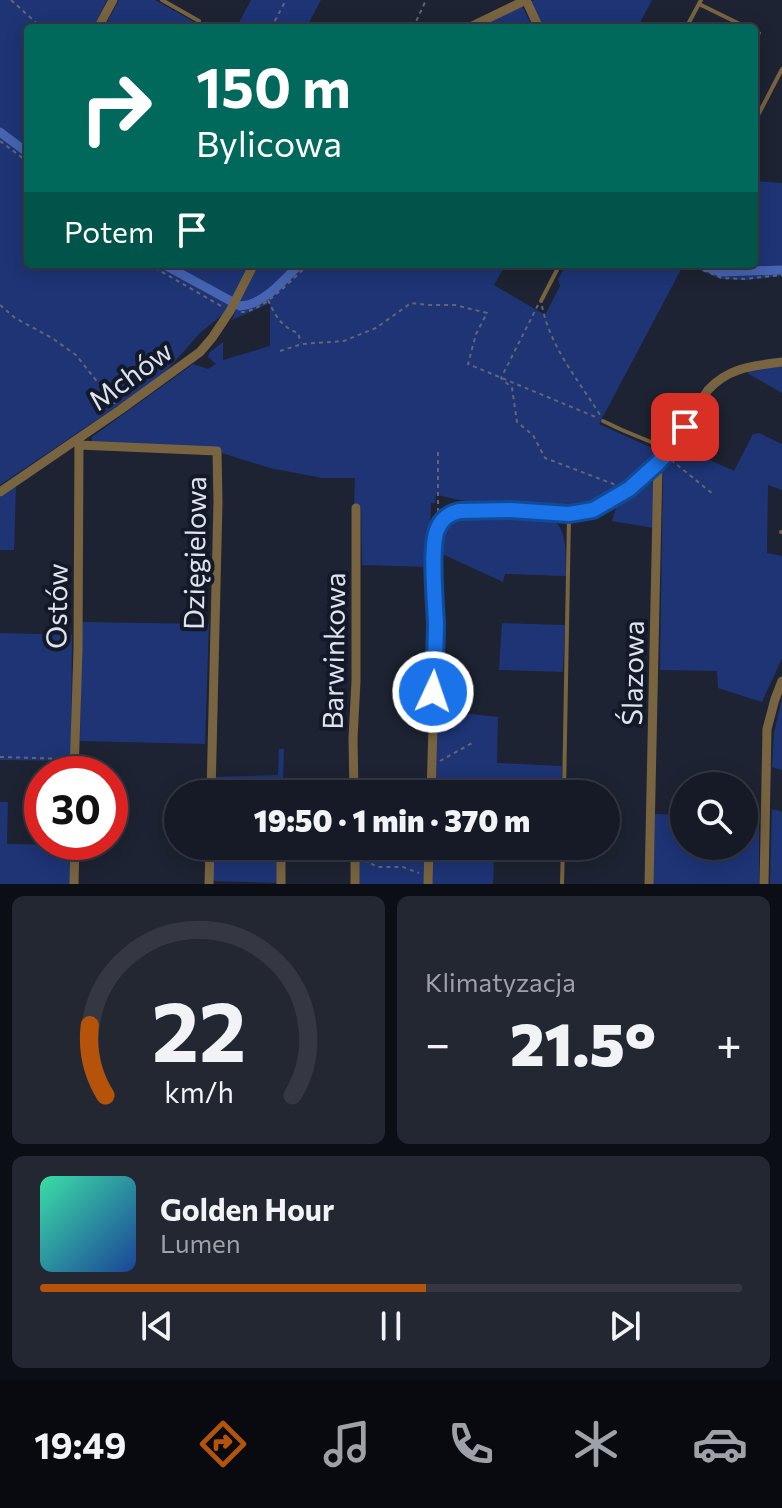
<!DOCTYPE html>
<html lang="pl">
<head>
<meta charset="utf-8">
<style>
	body { margin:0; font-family:Commissioner,sans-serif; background:#232732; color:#f1f3f6; height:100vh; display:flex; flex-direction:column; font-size:30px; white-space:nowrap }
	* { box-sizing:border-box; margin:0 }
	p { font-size:26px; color:#9ea1a7 }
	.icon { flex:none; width:44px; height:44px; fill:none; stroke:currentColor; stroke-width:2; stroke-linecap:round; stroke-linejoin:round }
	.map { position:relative; height:884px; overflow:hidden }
	.details { display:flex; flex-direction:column; gap:12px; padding:12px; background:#0c0e15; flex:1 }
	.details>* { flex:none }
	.top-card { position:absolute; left:24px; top:24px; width:734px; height:244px; border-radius:8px; box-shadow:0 4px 20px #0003,0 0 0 2px #353843; background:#00695c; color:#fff; overflow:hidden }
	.tools { position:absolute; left:670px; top:772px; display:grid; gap:16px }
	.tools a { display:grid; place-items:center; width:88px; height:88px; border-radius:50%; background:#161a26; box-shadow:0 4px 20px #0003,0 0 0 2px #353843; font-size:40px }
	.speed { position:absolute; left:24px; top:756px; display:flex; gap:16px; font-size:40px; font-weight:700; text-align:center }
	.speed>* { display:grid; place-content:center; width:104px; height:104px; border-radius:50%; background:#161a26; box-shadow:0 4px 20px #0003,0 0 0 2px #353843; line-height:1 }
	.speed .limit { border:12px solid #d22; background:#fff; color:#111 }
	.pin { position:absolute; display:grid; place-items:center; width:68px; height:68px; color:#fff; margin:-34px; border-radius:16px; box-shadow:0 4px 12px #0006 }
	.me { position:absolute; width:88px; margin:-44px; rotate:3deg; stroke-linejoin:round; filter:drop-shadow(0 0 6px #0008) }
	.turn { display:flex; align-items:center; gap:28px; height:168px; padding:0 40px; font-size:36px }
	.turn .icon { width:104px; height:104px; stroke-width:2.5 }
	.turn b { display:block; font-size:56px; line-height:68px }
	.then { display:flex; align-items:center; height:76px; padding:0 40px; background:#0003; gap:16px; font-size:30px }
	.big { font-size:60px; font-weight:800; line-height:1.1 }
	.details .card { flex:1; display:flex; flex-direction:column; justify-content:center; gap:12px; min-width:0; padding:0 28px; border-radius:12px; background:#232732 }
	.details .dial { align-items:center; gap:0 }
	.dial svg { height:208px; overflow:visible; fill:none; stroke:#353843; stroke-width:7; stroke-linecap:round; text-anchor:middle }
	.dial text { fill:#f1f3f6; stroke:none }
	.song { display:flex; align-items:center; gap:24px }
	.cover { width:96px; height:96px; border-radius:12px; background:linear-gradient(135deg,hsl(160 70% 55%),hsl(220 70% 35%)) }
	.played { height:8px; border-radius:4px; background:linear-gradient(90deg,#b45309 55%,#353843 55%) }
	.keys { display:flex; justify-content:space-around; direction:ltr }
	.heat { display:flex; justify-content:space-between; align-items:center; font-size:44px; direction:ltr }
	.details .tiles { flex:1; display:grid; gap:12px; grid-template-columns:1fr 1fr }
	.card:last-child { grid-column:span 2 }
	.trip { position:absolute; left:164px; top:780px; width:456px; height:80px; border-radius:40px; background:#161a26; box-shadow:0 4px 20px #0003,0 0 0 2px #353843; font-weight:800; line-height:80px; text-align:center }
	.tabs { display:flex; height:128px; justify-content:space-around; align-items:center; background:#090a0f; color:#9ea1a7 }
	.tabs .icon { width:56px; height:56px }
	.tabs .selected { color:#b45309 }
	.tabs b { font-size:36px; color:#f1f3f6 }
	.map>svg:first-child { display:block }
</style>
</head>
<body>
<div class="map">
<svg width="782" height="884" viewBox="0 0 782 884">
	<rect width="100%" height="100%" fill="#1d2332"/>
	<g fill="#1e3475">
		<polygon points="0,0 107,0 93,28 28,28 28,264 251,264 235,295 222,315 200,333 162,376 0,485"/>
		<polygon points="119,0 155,0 205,28 104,28"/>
		<polygon points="251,0 321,0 306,28 236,28"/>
		<polygon points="534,0 652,0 637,28 543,28 530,2"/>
		<polygon points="522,6 533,28 477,28"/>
		<polygon points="754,181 782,183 782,276 747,280 720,279 686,264 754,264"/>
		<path d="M259,264H506L494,285L545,315L560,286L558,279L567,264H684L599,424L663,453C646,470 616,499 592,504C563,511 464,505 436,494L435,503H431L429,567L362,565L361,507L354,506L355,478H322L270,468L222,453L221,448L92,442V437L193,364L208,369L216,364L208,357L210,352L223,342V360L270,346V303L232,320L237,307Z"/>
		<polygon points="782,366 782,393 747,373 752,370"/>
		<polygon points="759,433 782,444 782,490 768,485 767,553 782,556 782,658 762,702 718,688 717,671 660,670 663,468 681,447 734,471 753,434"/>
		<polygon points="657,478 654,528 612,521 616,508 634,497"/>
		<polygon points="16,486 14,550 0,550 0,497"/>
		<path d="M459,517H508L554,520C569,534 565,557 566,576L505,574L503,582L440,553V531L450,522Z"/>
		<polygon points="82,622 209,624 205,744 80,741"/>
		<polygon points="502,623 565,625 563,672 499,670"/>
		<polygon points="0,633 72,635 71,761 0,760"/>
		<polygon points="782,698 782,770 772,767 774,733"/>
		<polygon points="437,710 498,717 497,763 562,766 561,794 435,794"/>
		<polygon points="279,749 284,749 283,782 278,783 278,794 215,794 215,777 278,775"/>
		<polygon points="744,799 759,805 759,884 652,884 654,814 684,815 684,846 744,846"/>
		<polygon points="0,802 8,802 7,844 70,845 70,884 0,884"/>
		<polygon points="772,809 782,812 782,884 770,884"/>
		<polygon points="213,846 277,846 277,883 213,881"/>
		<polygon points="358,846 426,846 424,884 358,884"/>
		<polygon points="433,846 560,846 560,858 494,858 493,884 432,884"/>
	</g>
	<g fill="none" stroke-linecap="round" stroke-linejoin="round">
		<g stroke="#4664b1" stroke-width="9">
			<polyline points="0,132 28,153"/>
			<path d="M163,264L240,306C264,305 283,280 300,264"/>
			<polyline points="699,264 720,272 782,270"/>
		</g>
		<g stroke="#606673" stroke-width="2" stroke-dasharray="4 4" stroke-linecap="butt">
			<polyline points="11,0 42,28"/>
			<polyline points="271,28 286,0"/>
			<polyline points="413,28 426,0"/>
			<polyline points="0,141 28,162"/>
			<polyline points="148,264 223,307"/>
			<polyline points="688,264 722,278 744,279 782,275"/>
			<path d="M268,300C275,315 281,327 298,333L301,343"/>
			<polyline points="0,305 15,318 52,338 76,355 115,404"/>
			<polyline points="538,305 501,378 512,388 517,422 533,435 545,458 616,485"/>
			<path d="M542,306C551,349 578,379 600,415"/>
			<path d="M241,312C263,312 292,279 309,264"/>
			<polyline points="280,351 302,344 344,341 376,328 411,303 429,305 455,305 487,313 476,334 468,364 598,418"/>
			<polyline points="671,460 713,494"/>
			<polyline points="438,512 438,449"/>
			<polyline points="0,757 67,759"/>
			<polyline points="440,761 474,742"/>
			<polyline points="437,849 483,862"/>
			<polyline points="364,860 378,867 403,867 419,873"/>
		</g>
		<g stroke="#786440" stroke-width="4">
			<polyline points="162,0 199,21"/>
			<polyline points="699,4 748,28"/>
			<polyline points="686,28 701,0"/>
			<polyline points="754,31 759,33"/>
			<polyline points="754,123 782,69"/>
			<polyline points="541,301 560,264"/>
			<polyline points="603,421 622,430 668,449"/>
			<polyline points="781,532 782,532"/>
			<polyline points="564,794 569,516"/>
			<polyline points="562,884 563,846"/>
		</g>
		<g stroke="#786440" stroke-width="9">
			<polyline points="526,0 539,28"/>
			<polyline points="98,28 113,0"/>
			<polyline points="468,28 526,0"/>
			<polyline points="79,445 217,451 218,502 211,794"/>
			<polyline points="0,492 120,410 200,352 212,338 230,311 254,264"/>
			<polyline points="74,774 78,650 79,441"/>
			<polyline points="283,794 283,786"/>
			<polyline points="354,794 353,738 356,681 356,508"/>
			<path d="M431,794L436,625L434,547L435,533L441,522L452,512L460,511L510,510L569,514L593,510L629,489L666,455L708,390C729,367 753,366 782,362"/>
			<polyline points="74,884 75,842"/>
			<polyline points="209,884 210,846"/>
			<polyline points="281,884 281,846"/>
			<polyline points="355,884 355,846"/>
			<polyline points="428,884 429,846"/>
			<polyline points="649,884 658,463"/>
			<polyline points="764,884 767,729 775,699 782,681"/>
		</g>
	</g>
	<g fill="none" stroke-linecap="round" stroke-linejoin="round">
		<g stroke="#114b97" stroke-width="20">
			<path id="route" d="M433,692C434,669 436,646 436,623C435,601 430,548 437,530C441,519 449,513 460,511L510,510L569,514L593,510L629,489L658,463L670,450L685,427"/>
		</g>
		<use href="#route" stroke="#1a73e8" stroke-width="14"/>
	</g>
	<g text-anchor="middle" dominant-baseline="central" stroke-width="8" stroke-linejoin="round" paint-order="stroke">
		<g font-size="28" fill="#dfe3ee" stroke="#131928">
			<text transform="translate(130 375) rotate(-36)">Mchów</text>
			<text transform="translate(194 553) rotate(-89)">Dzięgielowa</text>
			<text transform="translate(56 606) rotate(-89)">Ostów</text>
			<text transform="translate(333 651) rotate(-89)">Barwinkowa</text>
			<text transform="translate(632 673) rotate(-89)">Ślazowa</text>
		</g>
	</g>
</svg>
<div class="tools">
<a><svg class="icon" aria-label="search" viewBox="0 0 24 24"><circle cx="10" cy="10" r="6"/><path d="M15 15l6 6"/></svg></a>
</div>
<div class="speed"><div class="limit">30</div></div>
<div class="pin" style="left:685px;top:427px;background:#d93025"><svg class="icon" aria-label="arrive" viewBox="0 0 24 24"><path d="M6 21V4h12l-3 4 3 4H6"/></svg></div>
<svg class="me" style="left:433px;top:692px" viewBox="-20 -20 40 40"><circle r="17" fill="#1a73e8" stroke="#fff" stroke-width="3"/><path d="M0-11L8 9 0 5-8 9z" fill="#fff"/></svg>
<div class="trip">19:50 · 1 min · 370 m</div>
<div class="top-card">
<div class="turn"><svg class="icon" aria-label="right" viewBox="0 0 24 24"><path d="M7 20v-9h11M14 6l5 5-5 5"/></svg><div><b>150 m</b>Bylicowa</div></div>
<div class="then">Potem<svg class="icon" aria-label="arrive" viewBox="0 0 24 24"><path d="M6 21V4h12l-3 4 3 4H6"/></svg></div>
</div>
</div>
<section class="details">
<div class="tiles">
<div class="card dial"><svg viewBox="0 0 100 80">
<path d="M14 69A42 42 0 1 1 86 69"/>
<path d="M14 69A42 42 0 0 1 8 42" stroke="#b45309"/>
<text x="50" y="56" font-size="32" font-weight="700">22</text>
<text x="50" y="72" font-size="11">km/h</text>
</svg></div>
<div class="card"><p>Klimatyzacja</p>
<div class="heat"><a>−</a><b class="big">21.5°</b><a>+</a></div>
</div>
<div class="card">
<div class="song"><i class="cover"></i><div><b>Golden Hour</b><p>Lumen</p></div></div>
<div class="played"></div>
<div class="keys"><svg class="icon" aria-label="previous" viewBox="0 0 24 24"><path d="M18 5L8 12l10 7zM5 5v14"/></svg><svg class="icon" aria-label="pause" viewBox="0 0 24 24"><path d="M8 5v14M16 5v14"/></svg><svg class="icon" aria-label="next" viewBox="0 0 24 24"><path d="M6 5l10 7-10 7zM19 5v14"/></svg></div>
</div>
</div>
</section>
<nav class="tabs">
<b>19:49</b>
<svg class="icon selected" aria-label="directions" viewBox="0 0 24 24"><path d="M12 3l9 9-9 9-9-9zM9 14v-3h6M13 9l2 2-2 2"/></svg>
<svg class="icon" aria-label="music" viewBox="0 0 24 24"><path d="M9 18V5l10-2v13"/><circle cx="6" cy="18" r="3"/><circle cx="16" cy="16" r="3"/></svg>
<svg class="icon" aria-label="phone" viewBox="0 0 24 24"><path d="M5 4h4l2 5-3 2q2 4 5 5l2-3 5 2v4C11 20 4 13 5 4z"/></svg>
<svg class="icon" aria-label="climate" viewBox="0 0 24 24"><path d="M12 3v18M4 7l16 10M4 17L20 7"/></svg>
<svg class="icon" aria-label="car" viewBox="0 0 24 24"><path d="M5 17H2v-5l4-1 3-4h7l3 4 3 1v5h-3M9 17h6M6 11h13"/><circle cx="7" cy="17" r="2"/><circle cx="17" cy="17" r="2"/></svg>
</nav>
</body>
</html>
